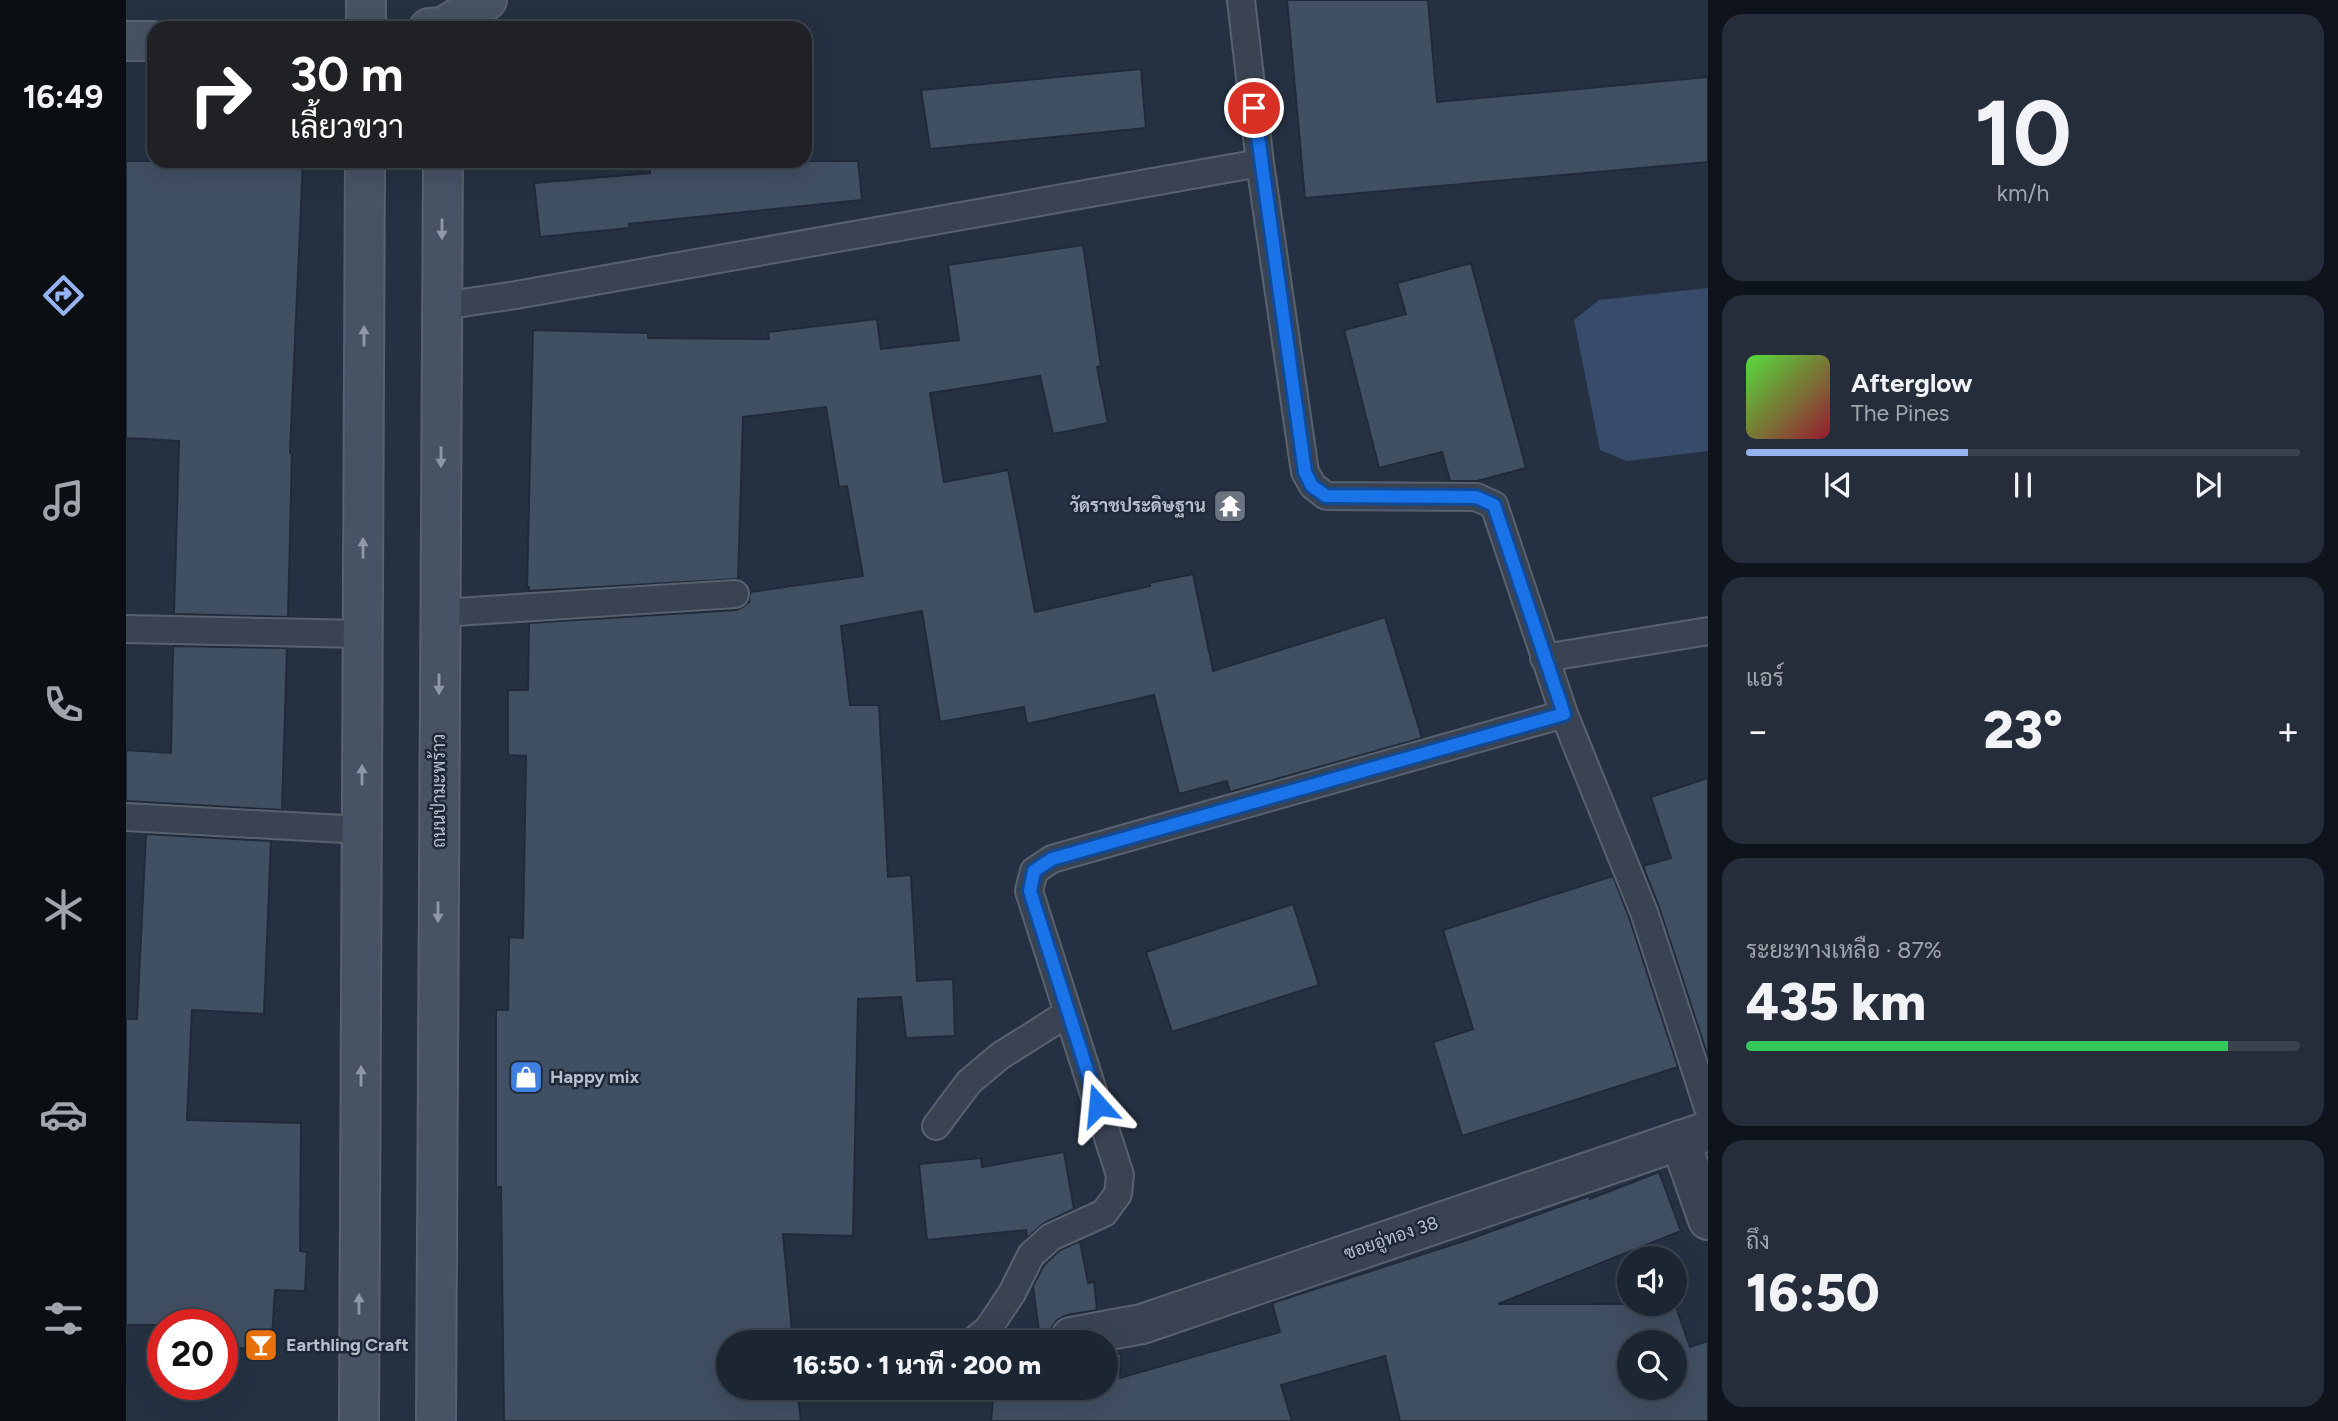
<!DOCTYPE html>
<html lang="th">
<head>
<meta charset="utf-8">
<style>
	body { margin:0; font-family:Figtree,Sarabun,sans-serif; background:#252d3a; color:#f1f3f6; height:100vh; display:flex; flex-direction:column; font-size:26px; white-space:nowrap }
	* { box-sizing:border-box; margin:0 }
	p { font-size:23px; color:#a0a5ac }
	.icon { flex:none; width:38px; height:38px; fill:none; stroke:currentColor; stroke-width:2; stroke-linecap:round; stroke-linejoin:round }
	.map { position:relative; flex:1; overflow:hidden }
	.panel { display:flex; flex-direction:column; gap:14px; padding:14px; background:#0f141c; width:630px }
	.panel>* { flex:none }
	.top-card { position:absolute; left:21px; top:21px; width:665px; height:147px; border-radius:21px; box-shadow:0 7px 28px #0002,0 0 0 2px #3a424d; background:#202124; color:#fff; overflow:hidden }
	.buttons { position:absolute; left:1491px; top:1246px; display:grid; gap:14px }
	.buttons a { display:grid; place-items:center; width:70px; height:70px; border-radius:50%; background:#1c2532; box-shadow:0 7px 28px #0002,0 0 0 2px #3a424d; font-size:35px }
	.speed { position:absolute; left:21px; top:1309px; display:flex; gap:14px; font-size:35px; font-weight:700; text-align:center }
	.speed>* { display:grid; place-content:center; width:91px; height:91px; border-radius:50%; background:#1c2532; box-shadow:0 7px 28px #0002,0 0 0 2px #3a424d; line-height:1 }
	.speed .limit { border:10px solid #d22; background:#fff; color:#111 }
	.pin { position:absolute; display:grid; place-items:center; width:60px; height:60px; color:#fff; margin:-30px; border:4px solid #fff; border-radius:50%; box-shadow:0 2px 7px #0007 }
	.me { position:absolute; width:77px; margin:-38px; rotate:342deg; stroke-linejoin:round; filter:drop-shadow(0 0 5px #0008) }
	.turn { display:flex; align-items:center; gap:24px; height:147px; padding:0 28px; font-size:32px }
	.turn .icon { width:91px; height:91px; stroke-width:2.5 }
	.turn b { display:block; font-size:49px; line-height:60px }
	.big { font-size:52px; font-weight:800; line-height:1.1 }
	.panel .tile { flex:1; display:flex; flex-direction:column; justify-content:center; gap:10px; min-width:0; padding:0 24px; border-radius:21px; background:#252d3a }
	.panel .dial { align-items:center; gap:0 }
	.dial b { font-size:91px; line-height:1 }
	.song { display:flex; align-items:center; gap:21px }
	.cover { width:84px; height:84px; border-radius:10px; background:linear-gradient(135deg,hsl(110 70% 55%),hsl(350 70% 35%)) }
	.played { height:7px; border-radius:4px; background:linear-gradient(90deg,#95b2f1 40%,#3a424d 40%) }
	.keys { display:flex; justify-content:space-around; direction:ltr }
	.heat { display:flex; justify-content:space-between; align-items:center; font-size:38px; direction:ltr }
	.charge { height:10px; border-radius:5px; background:linear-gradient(90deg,#34c759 87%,#3a424d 0) }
	.trip { position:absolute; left:590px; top:1330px; width:402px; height:70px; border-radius:35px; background:#1c2532; box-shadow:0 7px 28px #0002,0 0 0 2px #3a424d; font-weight:800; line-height:70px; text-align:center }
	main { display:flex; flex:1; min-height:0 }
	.tab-bar { display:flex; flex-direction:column; width:126px; justify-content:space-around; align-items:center; background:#0b0f14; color:#a0a5ac }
	.tab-bar .icon { width:49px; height:49px }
	.tab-bar .on { color:#95b2f1 }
	.tab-bar b { font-size:32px; color:#f1f3f6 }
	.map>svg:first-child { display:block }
</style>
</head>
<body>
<main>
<nav class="tab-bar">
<b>16:49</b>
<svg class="icon on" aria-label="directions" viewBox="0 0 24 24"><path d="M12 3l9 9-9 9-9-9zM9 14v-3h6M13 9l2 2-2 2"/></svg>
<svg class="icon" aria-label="music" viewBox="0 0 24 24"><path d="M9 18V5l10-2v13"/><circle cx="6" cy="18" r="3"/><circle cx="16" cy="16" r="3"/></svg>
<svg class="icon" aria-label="phone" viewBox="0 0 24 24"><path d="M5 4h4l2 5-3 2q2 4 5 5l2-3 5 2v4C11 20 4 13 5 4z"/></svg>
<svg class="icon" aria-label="climate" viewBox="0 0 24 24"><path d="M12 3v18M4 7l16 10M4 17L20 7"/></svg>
<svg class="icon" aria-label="car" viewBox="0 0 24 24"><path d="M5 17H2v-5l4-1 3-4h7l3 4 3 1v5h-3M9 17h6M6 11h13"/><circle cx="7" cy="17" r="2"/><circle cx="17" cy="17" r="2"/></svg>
<svg class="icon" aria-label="filters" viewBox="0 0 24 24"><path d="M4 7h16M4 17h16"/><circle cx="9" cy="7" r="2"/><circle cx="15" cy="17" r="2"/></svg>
</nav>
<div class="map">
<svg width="1582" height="1421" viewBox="0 0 1582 1421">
	<rect width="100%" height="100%" fill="#253142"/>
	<polygon fill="#384b6a" points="1582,288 1582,451 1501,461 1474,450 1448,320 1473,300"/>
	<g fill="#414f62" stroke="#202a39" stroke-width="2" fill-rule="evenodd">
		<polygon points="1161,0 1302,0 1311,102 1582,77 1582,162 1179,198"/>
		<polygon points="1015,69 1020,128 804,149 795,90"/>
		<polygon points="0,161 177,161 164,453 166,453 162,617 48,614 53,441 0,438"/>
		<polygon points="523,161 732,161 736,200 503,224 503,228 414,237 408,183 524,173"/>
		<polygon points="957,245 975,366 971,367 982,423 927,434 914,376 804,393 818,482 882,470 909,612 1024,586 1023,583 1067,574 1087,671 1259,617 1296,738 1104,792 1101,781 1053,794 1028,695 901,724 898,707 814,722 796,611 715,626 724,705 753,705 762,877 785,875 791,981 827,979 829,1036 780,1038 775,997 732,999 727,1236 657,1234 667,1342 602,1342 602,1388 671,1388 675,1421 378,1421 375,1187 370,1187 370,1010 382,1010 383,937 397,938 400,756 382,755 382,690 402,690 403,623 610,610 617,607 623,602 624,592 737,576 721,486 713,487 700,407 617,417 612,579 403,591 403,587 401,587 407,330 522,333 522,338 643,339 642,332 751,319 755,349 833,340 822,265"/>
		<polygon points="1345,263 1400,468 1351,481 1324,481 1316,452 1253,468 1218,330 1280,314 1271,283"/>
		<polygon points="47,646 161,648 156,810 0,801 0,750 45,753"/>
		<polygon points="1582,778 1582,1057 1533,907 1517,866 1545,858 1525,797"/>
		<polygon points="20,834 145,841 138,1014 66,1010 61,1120 175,1123 174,1251 181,1252 179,1291 149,1290 145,1350 96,1347 96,1325 0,1325 0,1019 11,1019"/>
		<polygon points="1487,876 1503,917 1552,1067 1336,1136 1307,1042 1347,1029 1317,930"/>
		<polygon points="1167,904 1193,985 1046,1032 1020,952"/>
		<polygon points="938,1152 948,1209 918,1223 901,1238 900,1230 801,1240 793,1164 855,1158 856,1167"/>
		<path d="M1533,1172L1555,1231L1372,1304H1549L1564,1347L1582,1341V1421H1274L1259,1356L1155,1385L1166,1421H865L868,1388H980V1354H995L994,1378L1154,1332L1146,1303L1344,1239L1463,1196L1464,1199ZM1503,1342H1549V1388H1503Z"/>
		<polygon points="954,1241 962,1283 968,1282 971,1310 941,1315 931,1320 924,1330 924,1342 872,1342 876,1337 914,1340 907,1286 918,1265 934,1250"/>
	</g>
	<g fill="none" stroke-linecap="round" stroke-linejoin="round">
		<g stroke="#58616f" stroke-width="30">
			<g id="lane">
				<polyline points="316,306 390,295 1134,163"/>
				<polyline points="314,613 609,594"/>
				<polyline points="0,629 237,634"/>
				<polyline points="1418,658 1582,631"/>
				<polyline points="1438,714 1518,912 1582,1108"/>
				<polyline points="0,817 236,830"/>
				<polyline points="810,1126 843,1082 874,1056 942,1013"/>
				<polyline points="846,1342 862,1329 886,1293 905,1255 925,1237 978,1213 992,1194 994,1175 903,891 908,871 926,859 1438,714 1368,505 1350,497 1200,496 1187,486 1179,472 1134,163 1115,0"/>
			</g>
		</g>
		<g stroke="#58616f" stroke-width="42">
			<g id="street">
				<polyline points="1554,1140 1582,1220"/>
				<polyline points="945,1337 1016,1324 1582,1131"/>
			</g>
		</g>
		<g stroke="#58616f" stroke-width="42">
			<g id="secondary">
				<polyline points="240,28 240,0"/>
				<polyline points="303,28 317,27 361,0"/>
				<polyline points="0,41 28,41"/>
				<polyline points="233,1421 239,161"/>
				<polyline points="310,1421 317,161"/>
			</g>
		</g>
		<use href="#lane" stroke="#3a4352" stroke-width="26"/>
		<use href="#street" stroke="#3a4352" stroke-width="38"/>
		<use href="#secondary" stroke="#475265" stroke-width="38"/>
	</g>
	<defs><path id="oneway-solid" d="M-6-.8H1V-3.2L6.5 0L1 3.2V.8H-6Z" transform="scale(1.75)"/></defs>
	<g fill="#9098a8">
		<use href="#oneway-solid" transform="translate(316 229) rotate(90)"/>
		<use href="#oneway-solid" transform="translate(238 336) rotate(-90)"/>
		<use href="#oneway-solid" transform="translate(315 457) rotate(90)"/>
		<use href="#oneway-solid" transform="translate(237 548) rotate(-90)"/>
		<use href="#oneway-solid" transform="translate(313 684) rotate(90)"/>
		<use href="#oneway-solid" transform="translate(236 775) rotate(-90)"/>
		<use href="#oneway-solid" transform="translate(312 912) rotate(90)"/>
		<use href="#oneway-solid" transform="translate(235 1076) rotate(-90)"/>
		<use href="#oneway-solid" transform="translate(233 1304) rotate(-90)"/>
	</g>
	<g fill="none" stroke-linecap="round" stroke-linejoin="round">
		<g stroke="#114b97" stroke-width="18">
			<polyline id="route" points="972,1105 904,891 908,871 926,859 1438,714 1368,505 1350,497 1200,496 1186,486 1179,472 1128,108"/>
		</g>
		<use href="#route" stroke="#1a73e8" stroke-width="12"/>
	</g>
	<defs>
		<g id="temple-square" transform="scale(1.75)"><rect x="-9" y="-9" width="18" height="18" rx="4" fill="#6b7280" stroke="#1e2837"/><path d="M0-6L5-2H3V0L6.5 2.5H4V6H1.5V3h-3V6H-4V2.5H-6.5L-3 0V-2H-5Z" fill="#fff"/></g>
		<g id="shop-square" transform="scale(1.75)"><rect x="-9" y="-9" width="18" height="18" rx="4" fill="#3f7fe0" stroke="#1e2837"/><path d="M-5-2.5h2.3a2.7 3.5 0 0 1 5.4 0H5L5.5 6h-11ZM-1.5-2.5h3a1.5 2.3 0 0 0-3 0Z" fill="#fff"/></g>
		<g id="bar-square" transform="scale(1.75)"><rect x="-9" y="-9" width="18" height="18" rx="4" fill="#e8710a" stroke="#1e2837"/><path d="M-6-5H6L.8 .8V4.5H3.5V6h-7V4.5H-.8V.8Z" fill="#fff"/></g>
	</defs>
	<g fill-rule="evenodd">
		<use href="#temple-square" x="1104" y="506"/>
		<use href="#shop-square" x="400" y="1077"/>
		<use href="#bar-square" x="135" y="1345"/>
	</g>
	<g text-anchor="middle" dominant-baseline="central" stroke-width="5" stroke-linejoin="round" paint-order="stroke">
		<g font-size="18" font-weight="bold" fill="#b7becc" stroke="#1e2837" text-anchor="start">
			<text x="1080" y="506" text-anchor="end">วัดราชประดิษฐาน</text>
			<text x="424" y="1077">Happy mix</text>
			<text x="160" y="1345">Earthling Craft</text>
		</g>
		<g font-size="18" fill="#b7becc" stroke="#1e2837">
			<text transform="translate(313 791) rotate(-90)">ถนนป่ามะพร้าว</text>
			<text transform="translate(1265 1238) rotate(-19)">ซอยอู่ทอง 38</text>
		</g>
	</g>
</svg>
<div class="buttons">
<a><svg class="icon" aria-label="sound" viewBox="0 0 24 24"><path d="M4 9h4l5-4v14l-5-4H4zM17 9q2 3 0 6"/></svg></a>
<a><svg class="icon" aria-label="search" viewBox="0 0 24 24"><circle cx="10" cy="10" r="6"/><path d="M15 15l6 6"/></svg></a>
</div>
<div class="speed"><div class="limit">20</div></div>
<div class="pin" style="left:1128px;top:108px;background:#d93025"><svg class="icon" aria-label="arrive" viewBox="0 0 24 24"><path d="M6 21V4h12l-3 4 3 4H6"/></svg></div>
<svg class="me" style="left:972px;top:1105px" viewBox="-20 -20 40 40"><path d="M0-17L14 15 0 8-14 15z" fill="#1a73e8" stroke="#fff" stroke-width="4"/></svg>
<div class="trip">16:50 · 1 นาที · 200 m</div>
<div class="top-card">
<div class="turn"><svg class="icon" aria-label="right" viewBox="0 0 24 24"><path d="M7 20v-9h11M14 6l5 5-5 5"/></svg><div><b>30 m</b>เลี้ยวขวา</div></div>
</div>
</div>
<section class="panel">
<div class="tile dial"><b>10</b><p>km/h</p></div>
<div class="tile">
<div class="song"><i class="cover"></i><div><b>Afterglow</b><p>The Pines</p></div></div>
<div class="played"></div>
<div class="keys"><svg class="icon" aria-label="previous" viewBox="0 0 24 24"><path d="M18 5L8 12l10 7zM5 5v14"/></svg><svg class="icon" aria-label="pause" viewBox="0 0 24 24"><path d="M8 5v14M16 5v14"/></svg><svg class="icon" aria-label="next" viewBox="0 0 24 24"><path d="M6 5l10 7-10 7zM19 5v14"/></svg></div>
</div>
<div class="tile"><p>แอร์</p>
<div class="heat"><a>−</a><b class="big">23°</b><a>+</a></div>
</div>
<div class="tile"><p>ระยะทางเหลือ · 87%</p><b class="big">435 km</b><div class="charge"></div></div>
<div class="tile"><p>ถึง</p><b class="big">16:50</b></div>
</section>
</main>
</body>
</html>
